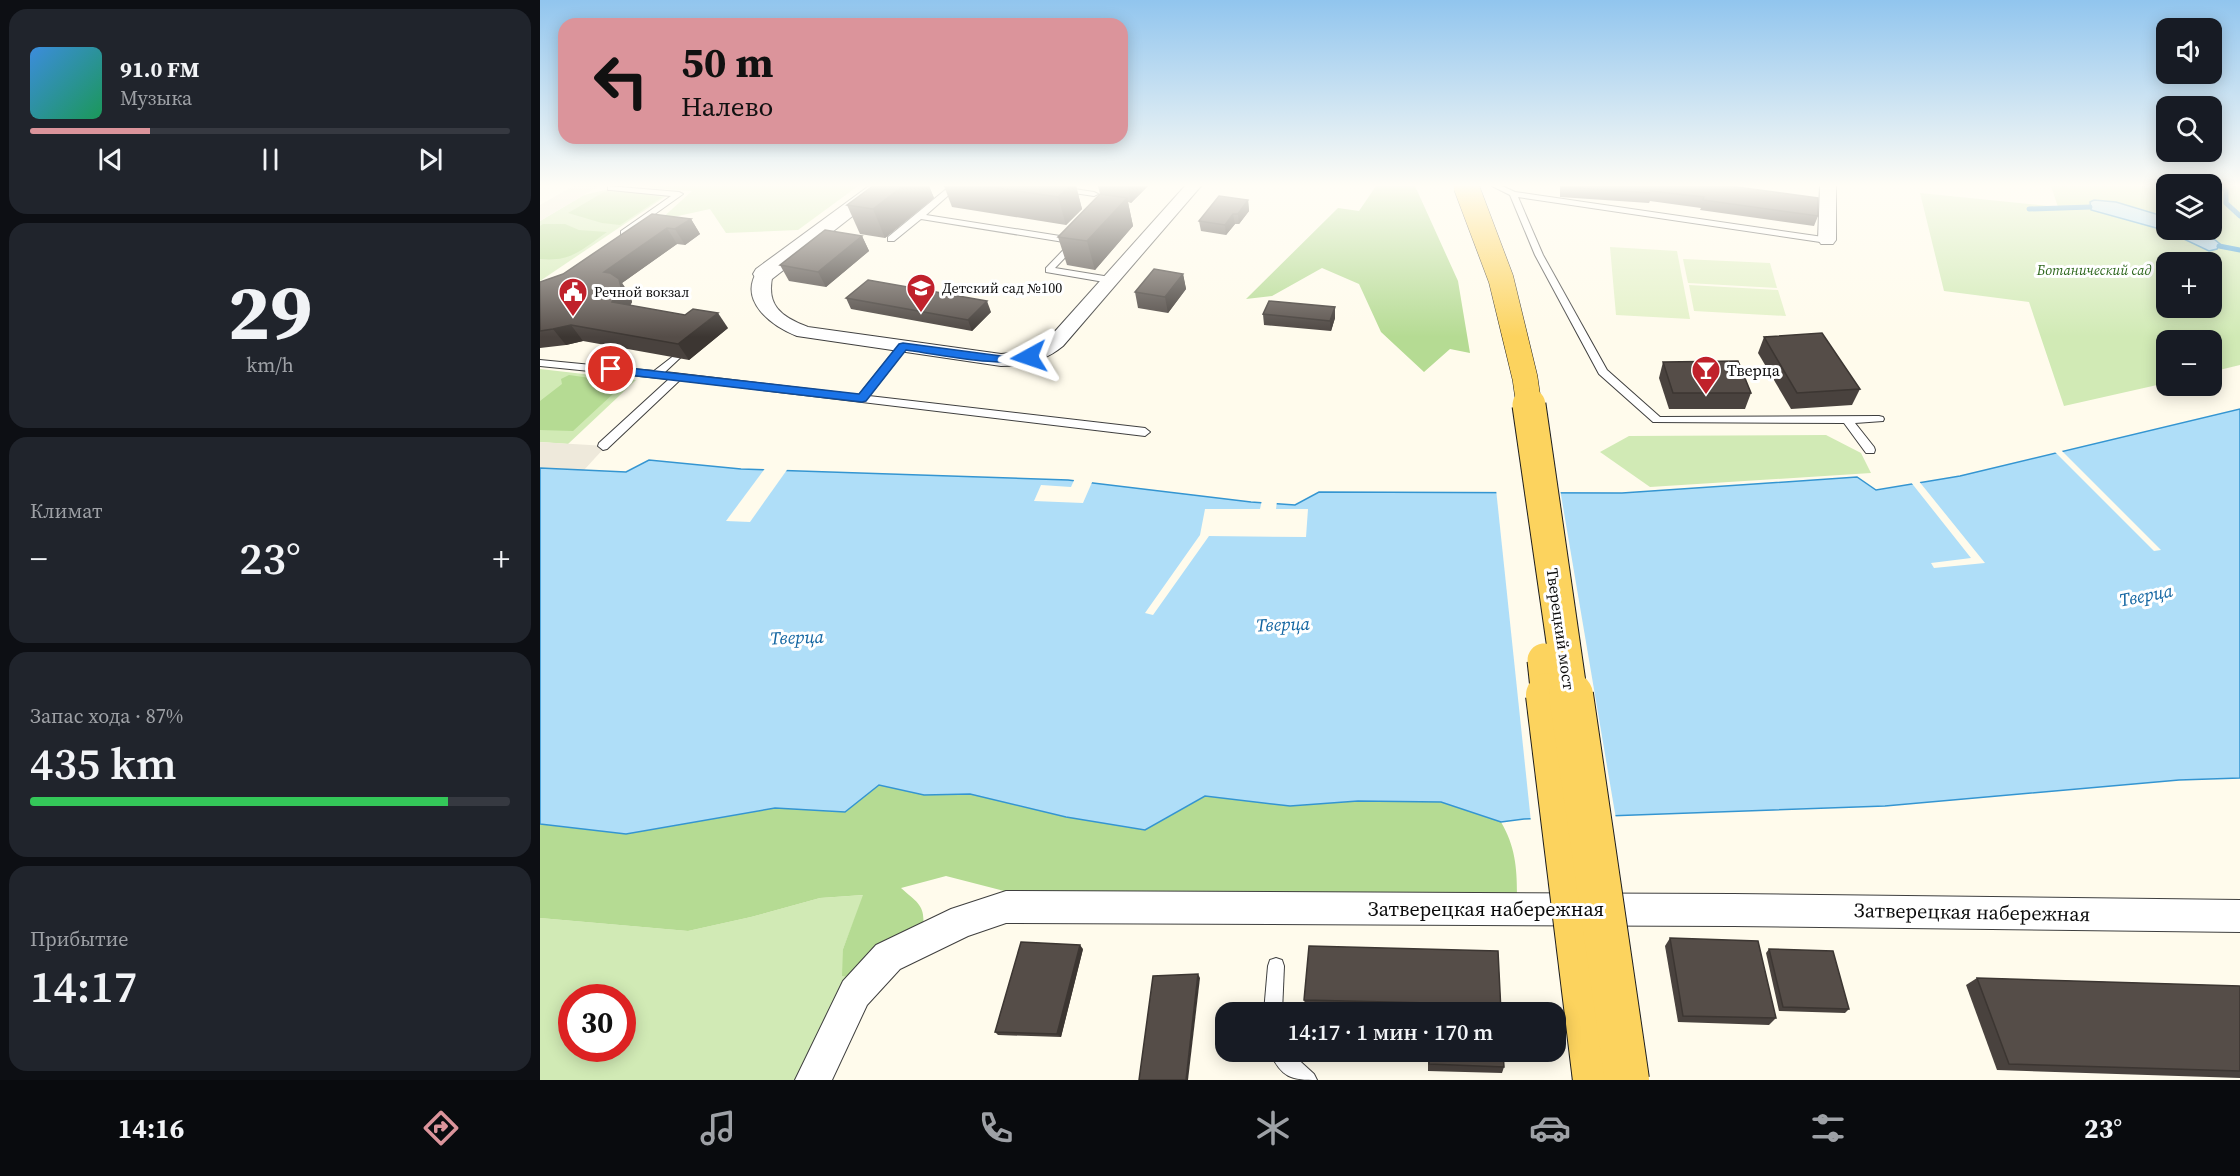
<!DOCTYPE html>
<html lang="ru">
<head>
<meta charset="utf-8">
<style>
	body { margin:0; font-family:"Source Serif 4",serif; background:#20242c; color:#f1f3f6; height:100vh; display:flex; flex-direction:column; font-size:22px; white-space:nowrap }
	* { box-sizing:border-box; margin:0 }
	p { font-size:20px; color:#9ea1a6 }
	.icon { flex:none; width:33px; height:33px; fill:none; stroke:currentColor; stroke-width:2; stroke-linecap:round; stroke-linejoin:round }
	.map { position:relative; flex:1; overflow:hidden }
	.panel { display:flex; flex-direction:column; gap:9px; padding:9px; background:#0d0f14; width:540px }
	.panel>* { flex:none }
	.banner { position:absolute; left:18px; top:18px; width:570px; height:126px; border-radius:18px; box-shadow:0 3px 15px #0003; background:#db949b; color:#111; overflow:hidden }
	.tools { position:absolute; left:1616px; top:18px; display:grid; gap:12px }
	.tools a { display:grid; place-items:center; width:66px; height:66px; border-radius:12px; background:#171b24; box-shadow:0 3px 15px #0003; font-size:30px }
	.speed { position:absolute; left:18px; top:984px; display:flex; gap:12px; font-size:30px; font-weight:700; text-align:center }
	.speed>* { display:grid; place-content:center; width:78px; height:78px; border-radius:50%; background:#171b24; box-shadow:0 3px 15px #0003; line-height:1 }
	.speed .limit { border:9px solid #d22; background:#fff; color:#111 }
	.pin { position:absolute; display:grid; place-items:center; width:51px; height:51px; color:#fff; margin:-26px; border:3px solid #fff; border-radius:50%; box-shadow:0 2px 6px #0007 }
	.me { position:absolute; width:66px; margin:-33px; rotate:265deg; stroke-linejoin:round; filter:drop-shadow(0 0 4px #0008) }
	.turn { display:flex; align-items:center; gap:21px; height:126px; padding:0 24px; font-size:27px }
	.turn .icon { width:78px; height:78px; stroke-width:2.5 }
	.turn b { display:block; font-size:42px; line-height:51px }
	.big { font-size:45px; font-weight:600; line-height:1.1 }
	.panel .widget { flex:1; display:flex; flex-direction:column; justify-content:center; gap:9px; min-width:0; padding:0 21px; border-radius:18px; background:#20242c }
	.panel .dial { align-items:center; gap:0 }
	.dial b { font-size:78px; line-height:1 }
	.song { display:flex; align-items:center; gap:18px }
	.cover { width:72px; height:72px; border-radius:9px; background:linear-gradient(135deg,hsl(210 70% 55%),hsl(150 70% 35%)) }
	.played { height:6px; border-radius:3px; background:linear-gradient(90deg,#db949b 25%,#363941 25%) }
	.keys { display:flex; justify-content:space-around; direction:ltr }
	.heat { display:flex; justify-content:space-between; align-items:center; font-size:33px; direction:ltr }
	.charge { height:9px; border-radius:4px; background:linear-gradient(90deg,#34c759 87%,#363941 0) }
	.trip { position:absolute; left:675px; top:1002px; width:351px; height:60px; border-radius:18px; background:#171b24; box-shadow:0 3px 15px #0003; font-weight:600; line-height:60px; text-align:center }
	.tabs { display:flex; height:96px; justify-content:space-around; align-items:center; background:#090b0e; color:#9ea1a6 }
	.tabs .icon { width:42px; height:42px }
	.tabs .on { color:#db949b }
	.tabs b { font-size:27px; color:#f1f3f6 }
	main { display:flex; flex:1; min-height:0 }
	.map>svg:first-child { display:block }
</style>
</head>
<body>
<main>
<section class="panel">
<div class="widget">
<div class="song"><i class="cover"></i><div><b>91.0 FM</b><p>Музыка</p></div></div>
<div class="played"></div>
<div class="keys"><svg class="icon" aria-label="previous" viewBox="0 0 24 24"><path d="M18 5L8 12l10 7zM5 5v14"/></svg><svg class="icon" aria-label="pause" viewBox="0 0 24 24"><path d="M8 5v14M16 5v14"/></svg><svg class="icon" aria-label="next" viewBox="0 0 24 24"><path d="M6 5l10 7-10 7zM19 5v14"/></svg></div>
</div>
<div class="widget dial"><b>29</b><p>km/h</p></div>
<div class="widget"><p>Климат</p>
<div class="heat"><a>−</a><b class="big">23°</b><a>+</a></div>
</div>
<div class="widget"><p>Запас хода · 87%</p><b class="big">435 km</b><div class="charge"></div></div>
<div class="widget"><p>Прибытие</p><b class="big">14:17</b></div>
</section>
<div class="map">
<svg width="1700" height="1080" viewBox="0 0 1700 1080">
	<rect width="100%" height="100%" fill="#fffbec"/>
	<g fill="#d1eab5" fill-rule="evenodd">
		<polygon points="109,186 318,186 258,230 186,233 170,209 120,220 152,191 112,188"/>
		<path d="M1511,186H1626V230H1671V186H1700V365L1671,372V340H1626V383L1524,406L1489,302L1404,291L1380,193L1518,207ZM1626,262H1671V308H1626Z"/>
		<polygon points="69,189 129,194 0,281 0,221 44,195"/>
		<polygon points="0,369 96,380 28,444 0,442"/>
		<polygon points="1286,435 1321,453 1331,473 1110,487 1060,452 1089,436"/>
		<path d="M324,895L303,949L316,978L266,1080H0V918L148,931L211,917L280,898ZM32,998H82V1048H32Z"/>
	</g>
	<g fill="#b5db93">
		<polygon points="836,186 875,186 918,281 930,353 910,349 884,372 841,332 819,284 782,268 732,296 706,299 798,208 819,211"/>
		<polygon points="73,189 122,197 80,225 62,223 28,213 64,192"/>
		<path d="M3,224H25L39,230L67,232C41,250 32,262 0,259V226Z"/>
		<polygon points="29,375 87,383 86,386 74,393 33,431 0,430 0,401 22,384 21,379"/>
		<path d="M339,785L384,795L430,794L526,817L605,830L665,796L750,806L818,801L901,802L961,822C975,846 977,867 977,894L472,893L406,876L361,888C379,904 387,906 382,933L316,978L302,976L303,949L323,895L280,898L211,917L148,931L0,918V824L86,834L235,808L305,812Z"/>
	</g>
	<g fill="#e3f1c7">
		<polygon points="1070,247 1137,251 1150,319 1076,315"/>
		<polygon points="1143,259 1230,263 1237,288 1148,283"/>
		<polygon points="1149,285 1238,290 1246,316 1154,311"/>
	</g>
	<g fill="#eee9db">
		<polygon points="33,186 59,186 0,221 0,205"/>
		<polygon points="0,442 66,446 44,470 0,468"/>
	</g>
	<g fill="#afdef8" stroke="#3495d1" stroke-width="1.5">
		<polygon points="1554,200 1576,202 1626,217 1626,230 1663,230 1680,244 1677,249 1669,251 1627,231 1551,210 1550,202"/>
		<polygon points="1700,409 1700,778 1639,780 1345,806 984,819 961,822 901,802 818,801 750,806 665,796 605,830 526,817 430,794 384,795 339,785 305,812 235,808 86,834 0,824 0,468 86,472 109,460 201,469 528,480 711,502 755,505 779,492 1082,493 1317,477 1336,490 1420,476"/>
	</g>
	<g fill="#fffbec">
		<polygon points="1520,449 1621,550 1614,551 1513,450"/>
		<polygon points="226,467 249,467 210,522 186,521"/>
		<polygon points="535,478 553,480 543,503 494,501 501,485 531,487"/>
		<polygon points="1378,480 1445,563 1394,568 1391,563 1431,558 1370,481"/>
		<polygon points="956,489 1020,489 1076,819 991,822"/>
		<polygon points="722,500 737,501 736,509 768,509 766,537 669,536 613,615 605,613 660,535 665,509 720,509"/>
	</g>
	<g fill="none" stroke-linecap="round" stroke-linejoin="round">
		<g stroke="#3495d1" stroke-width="5">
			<polyline points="1682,186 1686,191 1686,203 1700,216"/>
			<polyline points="1489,209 1550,207"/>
			<polyline points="1679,246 1700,250"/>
		</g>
		<g stroke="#3f3f3f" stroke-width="2">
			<g id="service">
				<polygon points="68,186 139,192 143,194 84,236 81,235 81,231 131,196 71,190 68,190"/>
				<polygon points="410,186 419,186 386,215 539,239 539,243 515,268 570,277 574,280 570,283 506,272 506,268 530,243 381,219 354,241 348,241 348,237"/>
				<polygon points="497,186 515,186 554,192 558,194 554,196 501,188"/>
				<polygon points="952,186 962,186 975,192 1290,238 1290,242 1287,243 978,197 1003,255 1067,370 1120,417 1339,416 1343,417 1344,419 1343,421 1315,423 1334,447 1335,450 1334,453 1326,453 1304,423 1113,422 1059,374 995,255 970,195"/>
				<polygon points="363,343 368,346 329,396 605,428 610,432 605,436 140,380 67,449 63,450 58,446 59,443 129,379 0,366 0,360 114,371 136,354 141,357 125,372 319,395 360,344"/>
				<polygon points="736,958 742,960 744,966 742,1012 724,1012 728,966 730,960"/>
				<path d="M730,1052H750L774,1074L777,1080C752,1080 741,1078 730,1052Z"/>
			</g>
		</g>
		<g stroke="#3f3f3f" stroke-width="2">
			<g id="minor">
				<path d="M645,186H661L523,346C505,361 484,366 461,366L257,336C232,326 197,301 218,270H230L233,274C225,305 241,317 268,327L461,354L484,352L509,338Z"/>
				<polygon points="1280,186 1296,186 1296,240 1293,244 1281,244 1278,240"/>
				<polygon points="466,891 1193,894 1700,900 1700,932 1193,926 466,923 428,936 360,969 327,1005 292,1080 255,1080 303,981 336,945 411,909"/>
			</g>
		</g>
		<g stroke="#3f3f3f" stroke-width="2">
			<polygon id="tertiary" points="329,186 351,186 232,279 224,281 216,279 213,274 216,269"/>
		</g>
		<use href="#service" fill="#fff" fill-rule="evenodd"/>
		<use href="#minor" fill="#fff" fill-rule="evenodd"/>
		<use href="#tertiary" fill="#fff" fill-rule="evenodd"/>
		<g stroke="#1d1d1d" stroke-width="26" stroke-linecap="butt">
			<polyline id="primary-bridge-far2" points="926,186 961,279 985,378 989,406"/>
		</g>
		<g stroke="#1d1d1d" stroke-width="35" stroke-linecap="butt">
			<g id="primary-bridge-far1">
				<polyline points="989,405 1031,697"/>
				<polyline points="1004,660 1008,697"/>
			</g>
		</g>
		<g stroke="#1d1d1d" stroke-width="46" stroke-linecap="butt">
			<g id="primary-bridge">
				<polyline points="1008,695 1055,1080"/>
				<polyline points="1031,695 1087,1080"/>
			</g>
		</g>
		<use href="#primary-bridge-far2" stroke="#fcd35e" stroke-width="25"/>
		<use href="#primary-bridge-far1" stroke="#fcd35e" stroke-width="33"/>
		<use href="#primary-bridge" stroke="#fcd35e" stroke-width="44"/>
	</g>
	<g fill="#49423e">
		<polygon points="333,186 389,186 394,198 345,238 320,234 307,205"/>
		<polygon points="404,186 536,186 542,209 526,225 412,207"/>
		<polygon points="558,186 608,186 591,203 588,202 593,226 555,270 527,265 518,237 560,194"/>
		<polygon points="1020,186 1190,186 1278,216 1274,226 1160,210 1161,208 1110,201 1109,203 1020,197"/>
		<polygon points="708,200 709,211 699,224 695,224 686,235 661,231 659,221"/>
		<polygon points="151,219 160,234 145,245 137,244 82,283 90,295 92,302 90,306 188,328 149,360 43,341 26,345 0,348 0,282 23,274"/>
		<polygon points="322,236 329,251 286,287 249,281 240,265"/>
		<polygon points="643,274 646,289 628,313 598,308 595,292"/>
		<polygon points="306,298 451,312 432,331 311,309"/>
		<polygon points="795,307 795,318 791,331 724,325 723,314"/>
		<polygon points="1224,337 1320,389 1312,405 1251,409 1218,353"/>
		<polygon points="1123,362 1211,393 1205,409 1129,409 1119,378"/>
		<polygon points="1130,938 1236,1018 1229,1025 1138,1022 1125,946"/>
		<polygon points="543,949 521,1037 458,1035 455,1032"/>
		<polygon points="1229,949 1309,1009 1305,1013 1239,1011 1226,953"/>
		<polygon points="958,951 961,1012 888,1012 888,1010 766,1007 764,1000"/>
		<polygon points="1437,978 1700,986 1700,1078 1457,1070 1426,985"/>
		<polygon points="888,1052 963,1052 964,1067 962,1073 888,1071"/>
	</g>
	<g fill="#3c3632">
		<polygon points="363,186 389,186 394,198 345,238 333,209"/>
		<polygon points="530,186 536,186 542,209 526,225 518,197"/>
		<polygon points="588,186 608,186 591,203"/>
		<polygon points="587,198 593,226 555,270 547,241"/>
		<polygon points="708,200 709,211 699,224 698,214"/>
		<polygon points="693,214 695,224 686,235 685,225"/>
		<polygon points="151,219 160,234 145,245 135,229"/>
		<polygon points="127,228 137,244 82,283 90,295 92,302 83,318 72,302 64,272"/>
		<polygon points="322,236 329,251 286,287 278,272"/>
		<polygon points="643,274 646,289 628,313 625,297"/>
		<polygon points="447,301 451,312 432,331 428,320"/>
		<polygon points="795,307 795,318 791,331 790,321"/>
		<polygon points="178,313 188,328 149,360 138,344"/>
		<polygon points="31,325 43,341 26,345 13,329"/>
		<polygon points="540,945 543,949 521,1037 517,1034"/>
		<polygon points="658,974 660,978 648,1080 646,1080"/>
	</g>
	<g fill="#554d48" stroke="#3c3632" stroke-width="1.5">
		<polygon points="333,186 363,186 333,209 307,205"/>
		<polygon points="445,186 530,186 518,197"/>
		<polygon points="1022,186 1190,186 1278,198 1278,216 1163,200 1164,197 1111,191 1111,193 1022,187"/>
		<polygon points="560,194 587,198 547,241 518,237"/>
		<polygon points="679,196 708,200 698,214 693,214 685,225 659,221"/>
		<polygon points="112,214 151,219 135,229 127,228 64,272 70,273 79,279 81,287 72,302 145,315 153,309 178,313 138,344 31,325 13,329 0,331 0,282 23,274"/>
		<polygon points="285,230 322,236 278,272 240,265"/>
		<polygon points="614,269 643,274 625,297 595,292"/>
		<polygon points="328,280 447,301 428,320 306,298"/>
		<polygon points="729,301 795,307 790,321 723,314"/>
		<polygon points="1282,333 1320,389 1257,393 1224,337"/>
		<polygon points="1198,361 1211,393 1133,393 1123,362"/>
		<polygon points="1130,938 1218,941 1236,1018 1143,1016"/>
		<polygon points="481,942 540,945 517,1034 455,1032"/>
		<polygon points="769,946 958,951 961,1012 889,1012 889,1003 764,1000"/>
		<polygon points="1229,949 1293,951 1309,1009 1243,1007"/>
		<polygon points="658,974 646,1080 599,1080 613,976"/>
		<polygon points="1437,978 1700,986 1700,1071 1469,1064"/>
		<polygon points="889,1052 963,1052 964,1067 889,1064"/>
	</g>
	<linearGradient id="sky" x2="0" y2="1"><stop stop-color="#91c5ee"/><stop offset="0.55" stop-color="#fffdf6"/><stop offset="1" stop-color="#fffdf6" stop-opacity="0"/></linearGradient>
	<rect width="1700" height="337" fill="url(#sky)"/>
	<path fill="#1a73e8" stroke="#114b97" stroke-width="1.5" d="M363,343L461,356L489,354L495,357C478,371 390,353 366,350L326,401L322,402L71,373L66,369L71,366L319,394L359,344Z"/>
	<defs>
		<g id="school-pin" transform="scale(1.5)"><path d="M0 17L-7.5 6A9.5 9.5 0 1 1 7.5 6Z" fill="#c0212b" stroke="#fff"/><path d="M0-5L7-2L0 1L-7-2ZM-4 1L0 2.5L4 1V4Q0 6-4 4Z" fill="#fff"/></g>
		<g id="civic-pin" transform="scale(1.5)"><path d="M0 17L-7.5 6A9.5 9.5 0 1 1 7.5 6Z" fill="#c0212b" stroke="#fff"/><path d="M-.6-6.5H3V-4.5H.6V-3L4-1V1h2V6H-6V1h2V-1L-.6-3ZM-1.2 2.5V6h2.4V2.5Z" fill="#fff"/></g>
		<g id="bar-pin" transform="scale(1.5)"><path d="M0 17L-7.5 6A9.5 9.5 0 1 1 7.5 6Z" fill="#c0212b" stroke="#fff"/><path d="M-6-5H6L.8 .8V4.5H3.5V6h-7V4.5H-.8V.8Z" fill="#fff"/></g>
	</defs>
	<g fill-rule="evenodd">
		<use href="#school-pin" x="381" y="288"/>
		<use href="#civic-pin" x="33" y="292"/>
		<use href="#bar-pin" x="1166" y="370"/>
	</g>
	<g text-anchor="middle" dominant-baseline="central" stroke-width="6" stroke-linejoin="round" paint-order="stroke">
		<g font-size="14" font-style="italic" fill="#2c661b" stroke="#fff">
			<text x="1554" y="270">Ботанический сад</text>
		</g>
		<g font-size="14" fill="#0c0c0c" stroke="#fff" text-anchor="start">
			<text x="402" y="288">Детский сад №100</text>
			<text x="54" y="292">Речной вокзал</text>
		</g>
		<g font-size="16" fill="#0c0c0c" stroke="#fff" text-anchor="start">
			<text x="1187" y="370">Тверца</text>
		</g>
		<g font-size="16" fill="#0c0c0c" stroke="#fff">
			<text transform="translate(1021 629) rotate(82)">Тверецкий мост</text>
		</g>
		<g font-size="18" font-style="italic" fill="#1265a1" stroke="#fff">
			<text transform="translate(1606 595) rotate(-11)">Тверца</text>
			<text transform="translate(743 624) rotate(-2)">Тверца</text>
			<text transform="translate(257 637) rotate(-2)">Тверца</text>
		</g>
		<g font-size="20" fill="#0c0c0c" stroke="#fff">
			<text x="946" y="909">Затверецкая набережная</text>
			<text transform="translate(1432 912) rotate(1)">Затверецкая набережная</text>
		</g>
	</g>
</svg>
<div class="tools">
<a><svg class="icon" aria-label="sound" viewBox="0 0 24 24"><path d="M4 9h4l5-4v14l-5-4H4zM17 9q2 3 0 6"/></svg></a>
<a><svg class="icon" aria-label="search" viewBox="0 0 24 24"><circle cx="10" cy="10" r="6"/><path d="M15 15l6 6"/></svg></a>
<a><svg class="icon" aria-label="layers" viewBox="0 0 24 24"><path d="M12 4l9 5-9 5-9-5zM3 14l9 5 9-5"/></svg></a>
<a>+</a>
<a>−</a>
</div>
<div class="speed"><div class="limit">30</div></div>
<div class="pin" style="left:71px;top:369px;background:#d93025"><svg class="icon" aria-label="arrive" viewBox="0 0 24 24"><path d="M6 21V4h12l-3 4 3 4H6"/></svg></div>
<svg class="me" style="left:489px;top:357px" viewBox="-20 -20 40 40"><path d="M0-17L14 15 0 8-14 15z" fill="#1a73e8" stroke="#fff" stroke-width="4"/></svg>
<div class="trip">14:17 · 1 мин · 170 m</div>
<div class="banner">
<div class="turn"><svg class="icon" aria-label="left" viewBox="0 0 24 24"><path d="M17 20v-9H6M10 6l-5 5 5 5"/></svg><div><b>50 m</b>Налево</div></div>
</div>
</div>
</main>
<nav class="tabs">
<b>14:16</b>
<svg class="icon on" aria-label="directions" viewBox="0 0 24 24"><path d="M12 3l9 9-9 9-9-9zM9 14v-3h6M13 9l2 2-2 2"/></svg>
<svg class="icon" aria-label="music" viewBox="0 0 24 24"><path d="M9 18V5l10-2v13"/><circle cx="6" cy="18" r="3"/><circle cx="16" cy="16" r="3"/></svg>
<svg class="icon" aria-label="phone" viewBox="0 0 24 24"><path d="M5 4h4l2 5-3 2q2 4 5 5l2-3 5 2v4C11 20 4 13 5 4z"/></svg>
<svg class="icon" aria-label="climate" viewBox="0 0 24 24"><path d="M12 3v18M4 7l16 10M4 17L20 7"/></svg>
<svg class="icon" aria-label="car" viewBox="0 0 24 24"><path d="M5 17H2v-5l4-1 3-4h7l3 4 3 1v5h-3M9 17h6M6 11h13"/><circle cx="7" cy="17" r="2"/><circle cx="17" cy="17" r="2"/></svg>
<svg class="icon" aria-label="filters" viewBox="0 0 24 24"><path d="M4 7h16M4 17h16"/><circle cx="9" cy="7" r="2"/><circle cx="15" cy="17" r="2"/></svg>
<b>23°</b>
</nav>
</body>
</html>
